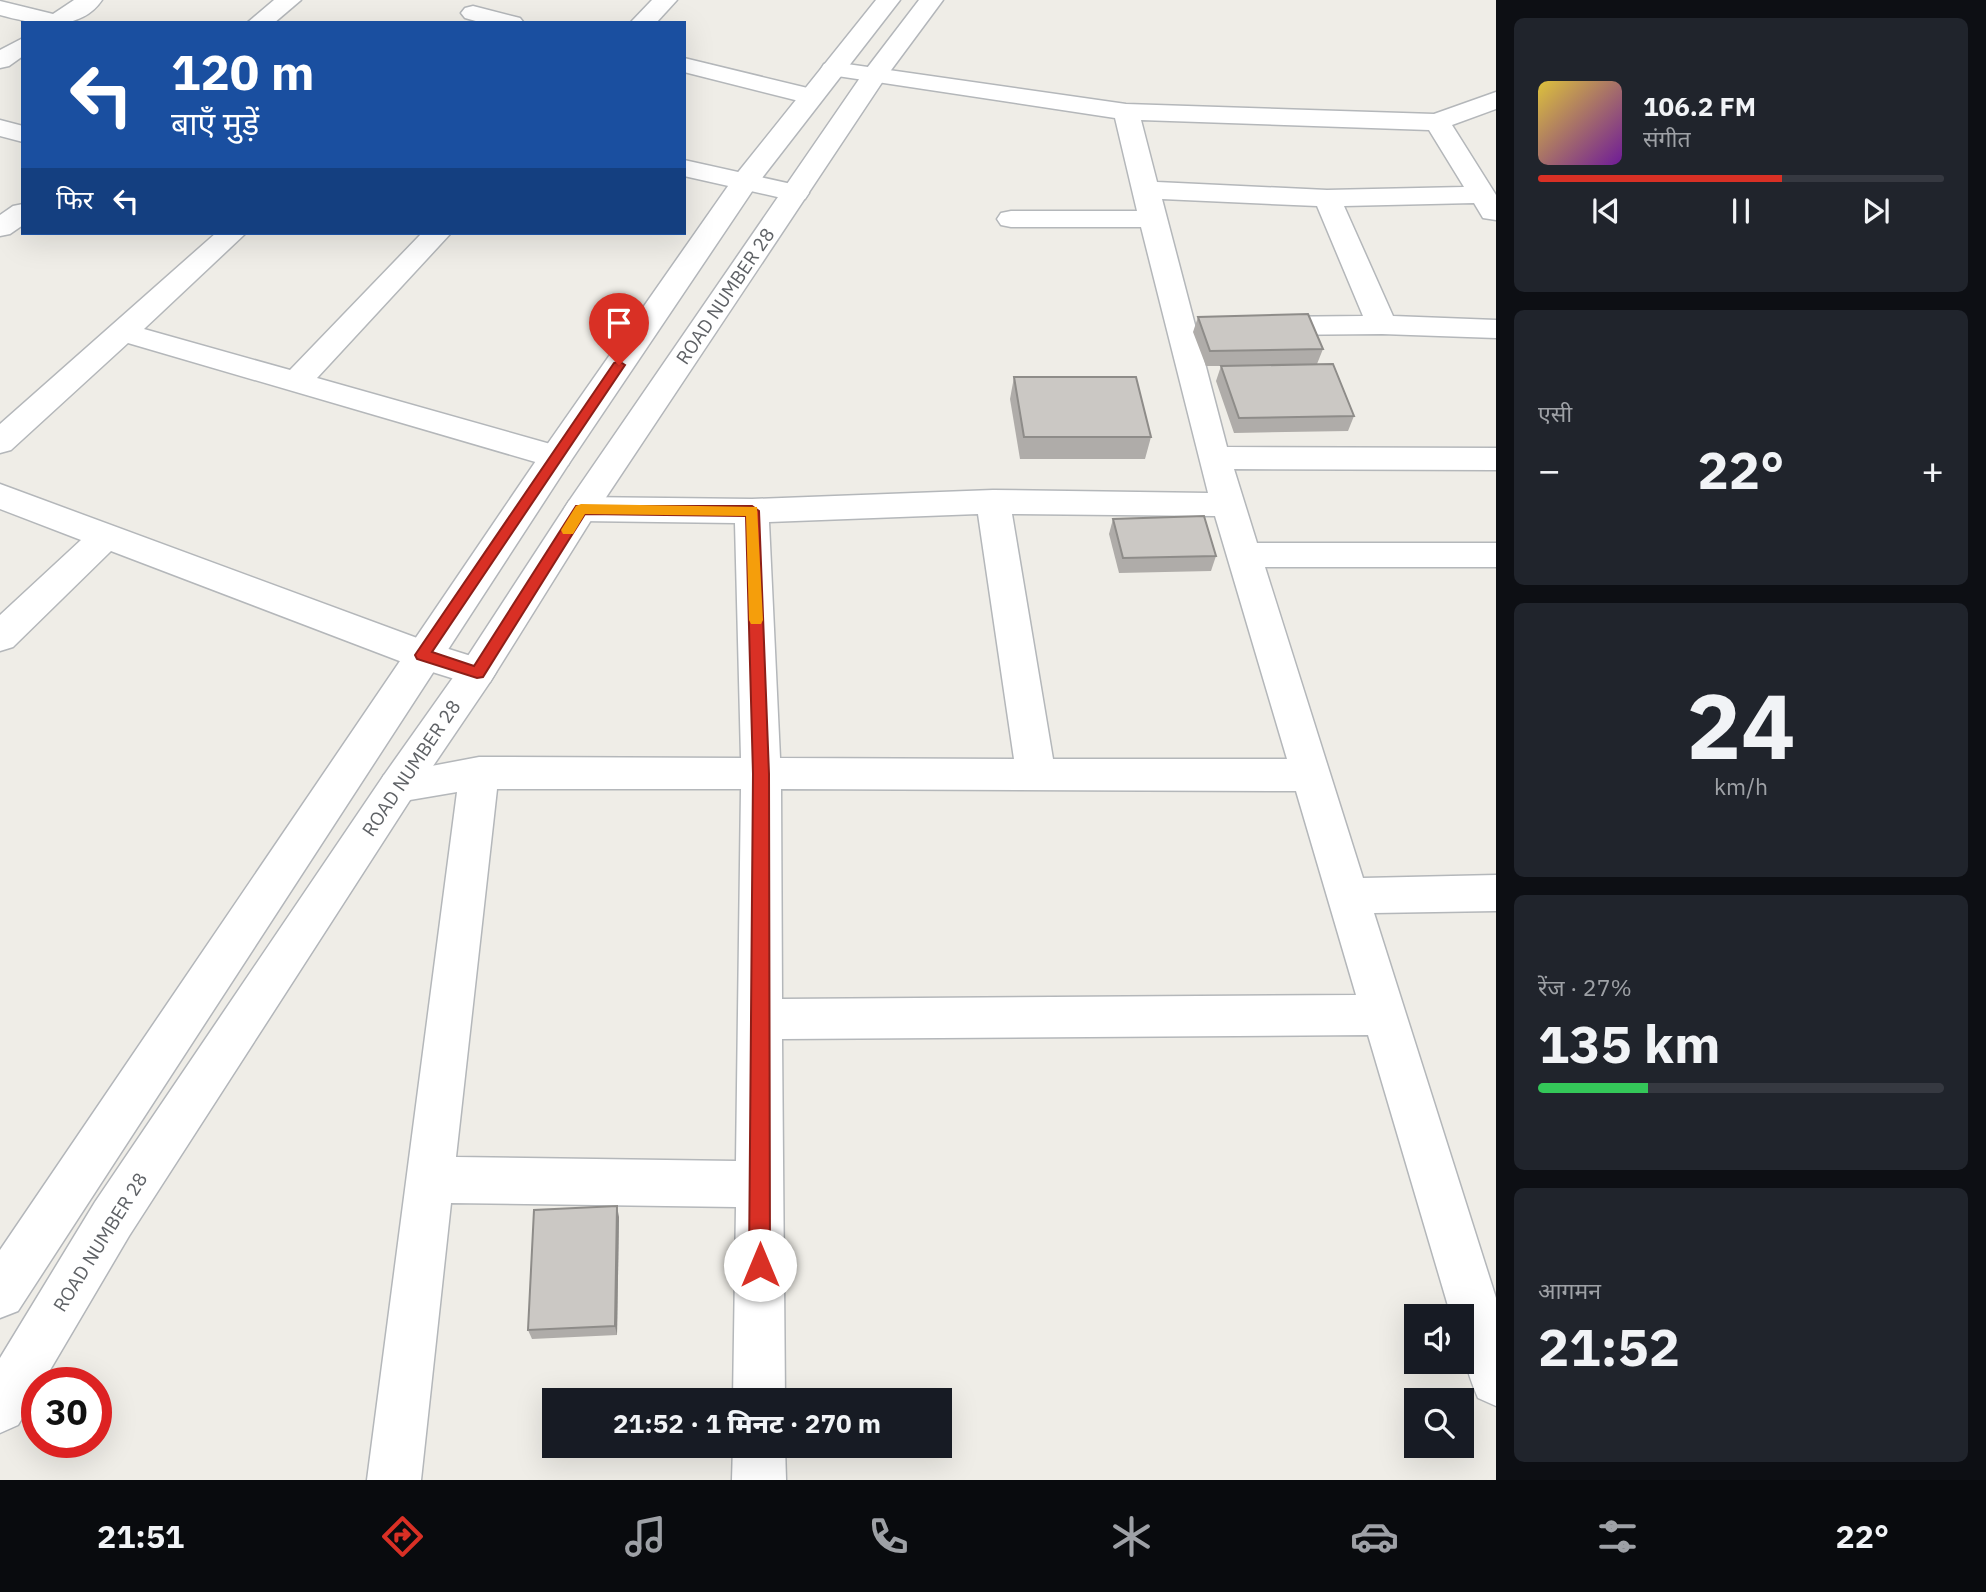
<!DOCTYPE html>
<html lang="hi">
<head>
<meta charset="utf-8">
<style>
	body { margin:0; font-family:"IBM Plex Sans","Noto Sans Devanagari",sans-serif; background:#20242c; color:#f1f3f6; height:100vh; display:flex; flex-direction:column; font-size:26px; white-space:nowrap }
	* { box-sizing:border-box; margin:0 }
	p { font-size:23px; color:#9ea1a6 }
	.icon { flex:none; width:38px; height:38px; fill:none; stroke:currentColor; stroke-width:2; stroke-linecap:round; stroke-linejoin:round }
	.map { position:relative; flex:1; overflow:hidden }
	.details { display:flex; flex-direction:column; gap:18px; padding:18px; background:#0d0f14; width:490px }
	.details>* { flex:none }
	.hud { position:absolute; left:21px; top:21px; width:665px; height:214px; border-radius:0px; box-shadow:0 7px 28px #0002; background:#1a4fa0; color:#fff; overflow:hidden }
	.fabs { position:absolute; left:1404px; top:1304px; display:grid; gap:14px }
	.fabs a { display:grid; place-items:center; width:70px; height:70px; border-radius:0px; background:#171b24; box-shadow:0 7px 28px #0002; font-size:35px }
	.speed { position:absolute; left:21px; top:1367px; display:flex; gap:14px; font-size:35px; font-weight:700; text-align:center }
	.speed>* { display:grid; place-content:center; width:91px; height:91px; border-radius:50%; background:#171b24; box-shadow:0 7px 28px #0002; line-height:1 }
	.speed .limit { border:10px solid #d22; background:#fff; color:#111 }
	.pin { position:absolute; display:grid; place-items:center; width:60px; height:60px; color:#fff; margin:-72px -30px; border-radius:50% 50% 50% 0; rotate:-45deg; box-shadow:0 0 7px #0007 }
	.pin .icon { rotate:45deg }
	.me { position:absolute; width:77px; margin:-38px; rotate:0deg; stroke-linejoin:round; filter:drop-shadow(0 0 5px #0008) }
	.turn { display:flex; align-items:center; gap:24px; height:147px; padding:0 35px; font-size:32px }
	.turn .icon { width:91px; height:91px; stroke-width:2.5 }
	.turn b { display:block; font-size:49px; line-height:60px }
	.then { display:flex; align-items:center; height:66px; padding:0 35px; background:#0003; gap:14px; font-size:26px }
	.big { font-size:52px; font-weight:800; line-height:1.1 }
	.details .widget { flex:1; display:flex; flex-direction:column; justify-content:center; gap:10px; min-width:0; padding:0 24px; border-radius:10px; background:#20242c }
	.details .dial { align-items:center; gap:0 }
	.dial b { font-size:91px; line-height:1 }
	.song { display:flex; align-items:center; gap:21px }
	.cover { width:84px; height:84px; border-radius:10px; background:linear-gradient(135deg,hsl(50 70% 55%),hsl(280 70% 35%)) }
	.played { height:7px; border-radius:4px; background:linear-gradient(90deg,#d93025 60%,#363941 60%) }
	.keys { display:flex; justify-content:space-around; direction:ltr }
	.heat { display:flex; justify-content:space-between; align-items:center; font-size:38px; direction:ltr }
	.charge { height:10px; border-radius:5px; background:linear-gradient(90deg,#34c759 27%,#363941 0) }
	.trip { position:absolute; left:542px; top:1388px; width:410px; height:70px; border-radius:0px; background:#171b24; box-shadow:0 7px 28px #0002; font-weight:800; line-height:70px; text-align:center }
	.dock { display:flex; height:112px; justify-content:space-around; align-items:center; background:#090b0e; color:#9ea1a6 }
	.dock .icon { width:49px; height:49px }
	.dock .selected { color:#d93025 }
	.dock b { font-size:32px; color:#f1f3f6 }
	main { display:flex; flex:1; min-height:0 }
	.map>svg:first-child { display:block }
</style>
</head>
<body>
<main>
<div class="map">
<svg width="1496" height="1480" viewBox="0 0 1496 1480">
	<rect width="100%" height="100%" fill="#efede7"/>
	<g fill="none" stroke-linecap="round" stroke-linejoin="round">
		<g stroke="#b4b7ba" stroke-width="3">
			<g id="street">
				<path d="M74,0H102C79,34 33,24 0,15V1L53,14Z"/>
				<polygon points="274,0 301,0 274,23 247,23"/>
				<polygon points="652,0 677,0 656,23 630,23"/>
				<polygon points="473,6 520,18 524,23 483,23 465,18 461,13 465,8"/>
				<polygon points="23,38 23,56 9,66 0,68 0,50"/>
				<polygon points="684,58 820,91 824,96 820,101 811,104 684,72"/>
				<path d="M833,62L1126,104L1434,114L1496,92V109L1452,125L1496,195V220L1483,218L1474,203L1344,206L1393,316L1496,320V338L1382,334L1262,335L1251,333L1247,326L1251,319L1262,317L1363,316L1317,206L1162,199L1227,447L1496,448V470L1234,469L1257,543H1496V567H1265L1363,878L1496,875V911L1374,913L1496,1298V1406L1478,1398C1465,1367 1461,1349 1461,1316H1451L1368,1035L782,1039L785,1400H733L736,1207L451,1203L421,1480H367L457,792L398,802L384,797L378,786L384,775L479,757L741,758L735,523L581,521L569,517L564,509L569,501L581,497L752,499L993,490L1208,493L1141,227H1011L1001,225L997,219L1001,213L1011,211H1137L1115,118L824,74L821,69L824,64ZM1141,120L1429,130L1464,187L1327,190L1157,182ZM978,514L1014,759L780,758L769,522ZM1012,514L1215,516L1287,759H1053ZM497,789H741L736,1161L456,1157ZM781,789L1296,791L1356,995L782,999Z"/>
				<polygon points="0,120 23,126 23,142 0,136"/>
				<polygon points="684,160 805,187 809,193 805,199 795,201 684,176"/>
				<polygon points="23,204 23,225 10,234 0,236 0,215 13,206"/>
				<polygon points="216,233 246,233 144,329 290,370 422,233 451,233 317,378 568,449 572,457 568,465 556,468 128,343 11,450 0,453 0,424"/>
				<polygon points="0,484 436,645 490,662 496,672 490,682 477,686 410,665 111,551 13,647 0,651 0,615 81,540 0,509"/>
				<polygon points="733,1446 785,1446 786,1480 732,1480"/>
			</g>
		</g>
		<g stroke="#b3b6ba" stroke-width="3">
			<g id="secondary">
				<polygon points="876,0 900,0 755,187 568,465 18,1311 0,1318 0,1250 544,449 735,176"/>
				<polygon points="919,0 943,0 883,81 593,517 490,682 412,797 129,1236 43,1382 37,1382 37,1394 18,1425 0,1433 0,1358 95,1202 384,775 464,662 569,501 864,72"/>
			</g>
		</g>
		<use href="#street" fill="#fff" fill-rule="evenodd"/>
		<use href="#secondary" fill="#fff" fill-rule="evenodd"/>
	</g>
	<g fill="#afaca9">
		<polygon points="1198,317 1323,349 1317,364 1247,365 1354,416 1348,431 1234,433 1216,381 1221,366 1206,366 1193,332"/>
		<polygon points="1014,377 1151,437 1145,459 1020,459 1010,399"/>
		<polygon points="1113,519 1216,556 1211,571 1119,573 1109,534"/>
		<polygon points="619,1217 617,1335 532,1339 528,1330"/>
	</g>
	<polygon fill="#8e8c89" points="617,1206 619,1217 617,1335 615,1326"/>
	<g fill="#cbc8c4" stroke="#8e8c89" stroke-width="2">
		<polygon points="1308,314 1323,349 1210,351 1198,317"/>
		<polygon points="1333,364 1354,416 1239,418 1221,366"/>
		<polygon points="1014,377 1136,377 1151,437 1024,437"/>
		<polygon points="1204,516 1216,556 1123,558 1113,519"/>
		<polygon points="617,1206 615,1326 528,1330 534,1210"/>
	</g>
	<polygon fill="#d93025" stroke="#8d1f18" stroke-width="2" points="619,361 625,365 432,652 474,666 576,506 752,506 759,511 769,774 770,1265 767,1272 760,1275 752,1272 749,1265 753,774 746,516 585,514 483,677 477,678 417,659 415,655 614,363"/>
	<polygon fill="#f59e0b" points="581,504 757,507 763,620 761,624 751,624 749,620 746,516 585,514 573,534 563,534 561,530 576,506"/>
	<g text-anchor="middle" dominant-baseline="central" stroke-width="7" stroke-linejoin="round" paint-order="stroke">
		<g font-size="19" fill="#5f6266" stroke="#fff">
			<text transform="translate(725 296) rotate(-56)">ROAD NUMBER 28</text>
			<text transform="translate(411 768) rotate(-56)">ROAD NUMBER 28</text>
			<text transform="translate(100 1242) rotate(-58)">ROAD NUMBER 28</text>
		</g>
	</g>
</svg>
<div class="fabs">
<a><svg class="icon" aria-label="sound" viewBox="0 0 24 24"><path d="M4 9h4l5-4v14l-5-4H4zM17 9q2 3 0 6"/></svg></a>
<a><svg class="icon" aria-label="search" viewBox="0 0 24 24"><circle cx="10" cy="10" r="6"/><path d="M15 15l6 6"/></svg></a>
</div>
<div class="speed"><div class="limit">30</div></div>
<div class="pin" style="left:619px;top:365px;background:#d93025"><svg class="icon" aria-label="arrive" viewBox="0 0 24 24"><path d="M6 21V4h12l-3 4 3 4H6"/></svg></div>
<svg class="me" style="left:760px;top:1265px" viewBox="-20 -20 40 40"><circle r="19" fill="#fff"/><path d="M0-13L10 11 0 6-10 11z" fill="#d93025"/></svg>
<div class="trip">21:52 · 1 मिनट · 270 m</div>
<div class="hud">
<div class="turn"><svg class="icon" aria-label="left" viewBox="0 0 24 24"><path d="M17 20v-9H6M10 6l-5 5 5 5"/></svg><div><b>120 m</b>बाएँ मुड़ें</div></div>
<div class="then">फिर<svg class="icon" aria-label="left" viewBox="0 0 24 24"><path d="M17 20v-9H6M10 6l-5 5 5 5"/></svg></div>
</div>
</div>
<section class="details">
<div class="widget">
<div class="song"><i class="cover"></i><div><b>106.2 FM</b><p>संगीत</p></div></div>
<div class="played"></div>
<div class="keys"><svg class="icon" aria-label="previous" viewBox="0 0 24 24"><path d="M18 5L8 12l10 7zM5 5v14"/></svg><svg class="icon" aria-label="pause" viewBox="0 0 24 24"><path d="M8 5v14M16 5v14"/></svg><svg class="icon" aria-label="next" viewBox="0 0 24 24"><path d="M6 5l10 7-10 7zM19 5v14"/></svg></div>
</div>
<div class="widget"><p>एसी</p>
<div class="heat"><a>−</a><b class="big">22°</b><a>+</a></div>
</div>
<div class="widget dial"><b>24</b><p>km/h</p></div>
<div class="widget"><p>रेंज · 27%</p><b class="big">135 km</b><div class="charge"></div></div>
<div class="widget"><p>आगमन</p><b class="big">21:52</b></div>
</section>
</main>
<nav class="dock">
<b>21:51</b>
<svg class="icon selected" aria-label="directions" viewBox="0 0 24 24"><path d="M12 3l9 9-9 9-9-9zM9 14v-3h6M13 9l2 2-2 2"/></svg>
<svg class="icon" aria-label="music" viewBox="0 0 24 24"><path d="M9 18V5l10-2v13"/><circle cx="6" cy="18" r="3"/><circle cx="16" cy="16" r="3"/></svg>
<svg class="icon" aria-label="phone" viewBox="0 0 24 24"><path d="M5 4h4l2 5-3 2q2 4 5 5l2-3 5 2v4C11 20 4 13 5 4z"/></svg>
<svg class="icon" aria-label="climate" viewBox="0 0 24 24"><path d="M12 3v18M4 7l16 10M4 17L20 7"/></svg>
<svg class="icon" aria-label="car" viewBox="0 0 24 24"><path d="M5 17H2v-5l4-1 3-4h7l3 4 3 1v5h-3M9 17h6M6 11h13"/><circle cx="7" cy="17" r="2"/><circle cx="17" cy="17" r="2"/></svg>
<svg class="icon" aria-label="filters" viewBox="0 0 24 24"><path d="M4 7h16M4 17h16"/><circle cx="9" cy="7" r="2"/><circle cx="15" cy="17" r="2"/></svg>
<b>22°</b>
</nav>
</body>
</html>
